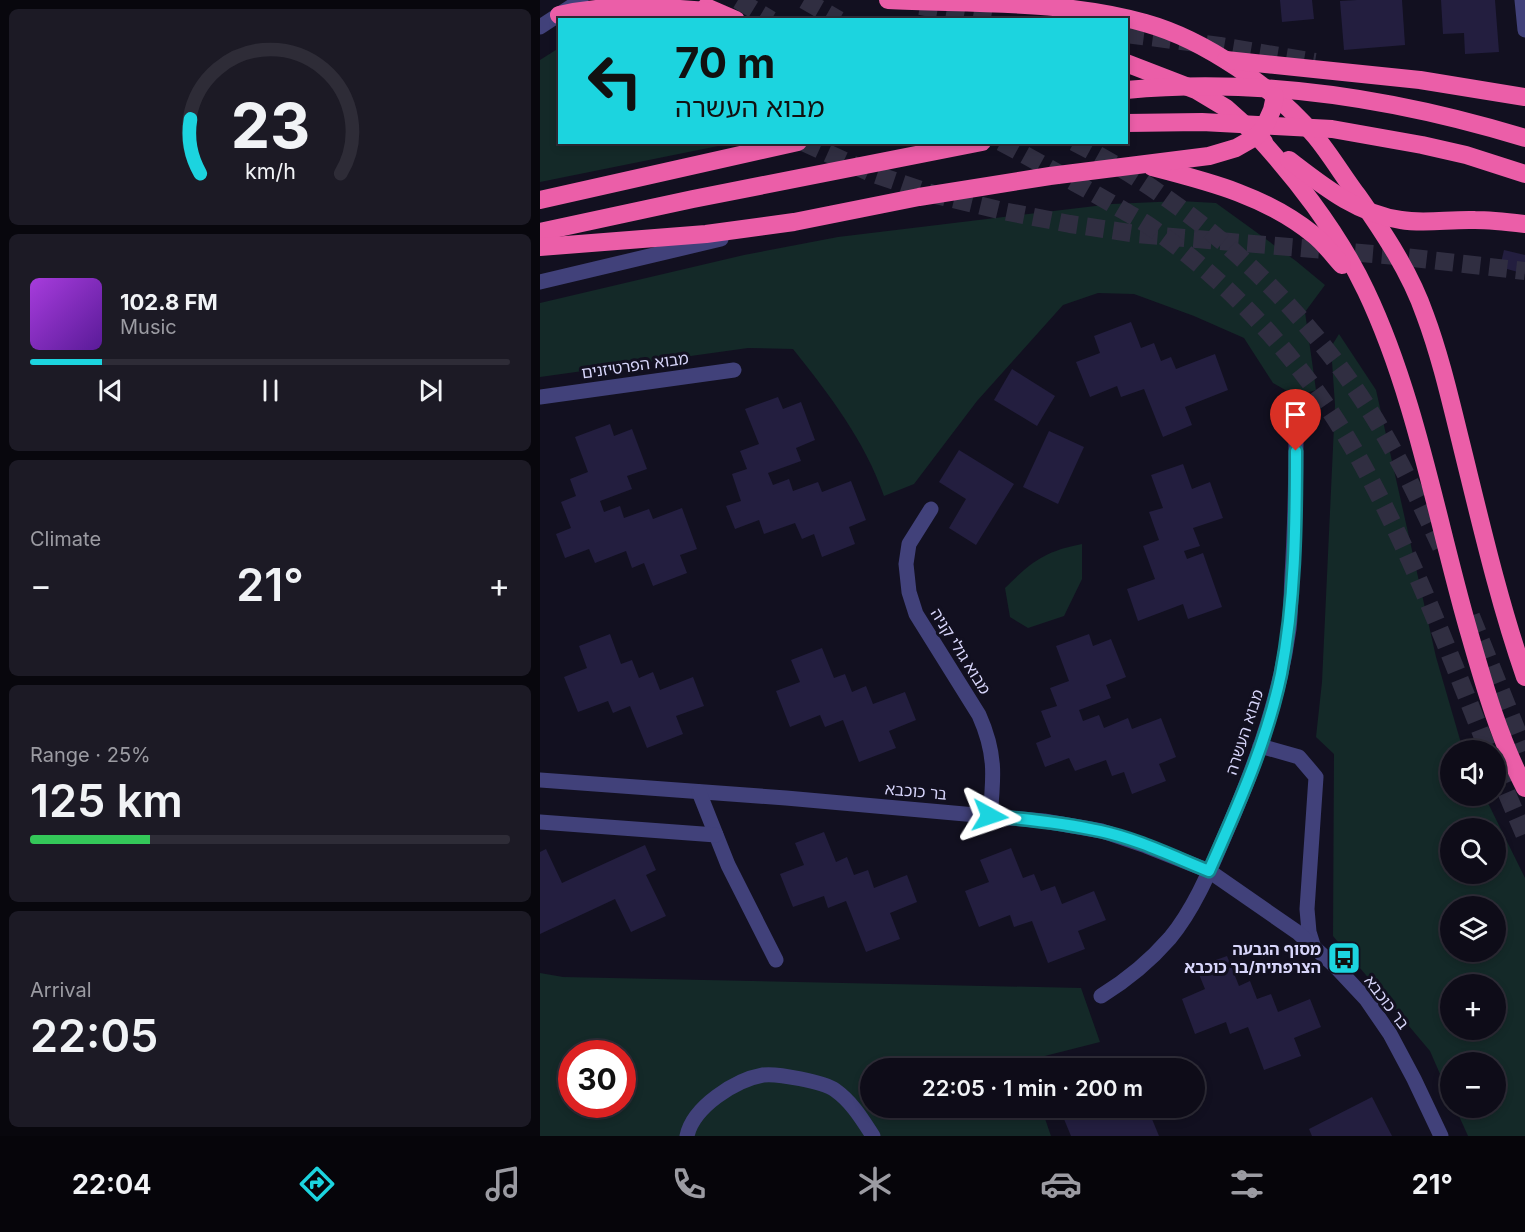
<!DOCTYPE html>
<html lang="en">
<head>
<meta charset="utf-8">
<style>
	body { margin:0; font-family:Inter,"Noto Sans Hebrew",sans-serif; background:#1c1a25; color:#f1f3f6; height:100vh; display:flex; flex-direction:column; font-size:22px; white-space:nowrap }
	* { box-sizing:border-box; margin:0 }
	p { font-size:20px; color:#9b9ba2 }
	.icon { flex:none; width:33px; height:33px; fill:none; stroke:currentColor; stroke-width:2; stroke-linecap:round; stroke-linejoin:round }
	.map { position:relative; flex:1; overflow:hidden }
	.panel { display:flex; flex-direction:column; gap:9px; padding:9px; background:#08070d; width:540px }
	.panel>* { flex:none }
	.top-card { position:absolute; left:18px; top:18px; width:570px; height:126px; border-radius:0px; box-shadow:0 3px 9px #0003,0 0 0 2px #2e2c37; background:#1cd4df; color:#111; overflow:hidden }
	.controls { position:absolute; left:900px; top:740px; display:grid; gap:12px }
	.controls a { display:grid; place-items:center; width:66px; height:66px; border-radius:50%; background:#0e0c18; box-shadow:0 3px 9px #0003,0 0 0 2px #2e2c37; font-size:30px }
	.speed { position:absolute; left:18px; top:1040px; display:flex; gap:12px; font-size:30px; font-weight:700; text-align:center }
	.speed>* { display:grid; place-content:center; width:78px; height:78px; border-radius:50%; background:#0e0c18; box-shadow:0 3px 9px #0003,0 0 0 2px #2e2c37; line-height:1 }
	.speed .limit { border:9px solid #d22; background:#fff; color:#111 }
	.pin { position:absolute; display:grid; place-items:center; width:51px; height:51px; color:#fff; margin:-62px -26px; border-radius:50% 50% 50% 0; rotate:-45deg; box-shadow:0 0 6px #0007 }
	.pin .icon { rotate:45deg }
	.me { position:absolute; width:66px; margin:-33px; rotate:95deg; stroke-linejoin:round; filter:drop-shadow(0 0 4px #0008) }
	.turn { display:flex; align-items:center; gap:21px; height:126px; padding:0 18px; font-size:27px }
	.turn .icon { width:78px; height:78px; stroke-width:2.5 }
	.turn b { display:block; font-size:42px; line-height:51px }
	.big { font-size:45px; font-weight:600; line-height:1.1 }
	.panel .tile { flex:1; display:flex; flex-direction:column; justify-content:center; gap:9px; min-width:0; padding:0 21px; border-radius:9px; background:#1c1a25 }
	.panel .dial { align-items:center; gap:0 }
	.dial svg { height:156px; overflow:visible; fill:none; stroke:#2e2c37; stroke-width:7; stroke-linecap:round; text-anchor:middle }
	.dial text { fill:#f1f3f6; stroke:none }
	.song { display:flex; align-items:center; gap:18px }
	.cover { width:72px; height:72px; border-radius:9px; background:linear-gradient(135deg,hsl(280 70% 55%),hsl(270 70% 35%)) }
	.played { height:6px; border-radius:3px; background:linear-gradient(90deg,#1cd4df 15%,#2e2c37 15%) }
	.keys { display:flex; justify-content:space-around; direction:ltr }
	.heat { display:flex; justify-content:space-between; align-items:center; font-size:33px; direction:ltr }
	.charge { height:9px; border-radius:4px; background:linear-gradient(90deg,#34c759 25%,#2e2c37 0) }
	.trip { position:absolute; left:320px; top:1058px; width:345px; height:60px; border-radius:30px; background:#0e0c18; box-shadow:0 3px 9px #0003,0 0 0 2px #2e2c37; font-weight:600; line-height:60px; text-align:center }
	.tab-bar { display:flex; height:96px; justify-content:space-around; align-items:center; background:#06050a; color:#9b9ba2 }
	.tab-bar .icon { width:42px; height:42px }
	.tab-bar .on { color:#1cd4df }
	.tab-bar b { font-size:27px; color:#f1f3f6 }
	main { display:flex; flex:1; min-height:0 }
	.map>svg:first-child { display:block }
</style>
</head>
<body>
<main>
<section class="panel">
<div class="tile dial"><svg viewBox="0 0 100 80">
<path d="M14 69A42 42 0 1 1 86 69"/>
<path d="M14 69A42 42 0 0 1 9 41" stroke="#1cd4df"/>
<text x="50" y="56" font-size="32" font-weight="700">23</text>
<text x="50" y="72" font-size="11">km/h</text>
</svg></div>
<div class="tile">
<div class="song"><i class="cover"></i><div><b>102.8 FM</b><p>Music</p></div></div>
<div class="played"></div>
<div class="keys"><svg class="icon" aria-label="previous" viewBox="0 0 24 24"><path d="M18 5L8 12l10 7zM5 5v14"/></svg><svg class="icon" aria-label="pause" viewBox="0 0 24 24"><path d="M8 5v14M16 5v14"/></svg><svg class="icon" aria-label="next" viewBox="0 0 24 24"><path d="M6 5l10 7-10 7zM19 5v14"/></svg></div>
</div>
<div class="tile"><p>Climate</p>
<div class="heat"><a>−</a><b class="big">21°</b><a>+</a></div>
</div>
<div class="tile"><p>Range · 25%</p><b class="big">125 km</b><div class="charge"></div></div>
<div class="tile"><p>Arrival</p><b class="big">22:05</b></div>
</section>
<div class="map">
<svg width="985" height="1136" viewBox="0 0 985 1136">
	<rect width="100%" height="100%" fill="#121020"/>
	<g fill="#142928" fill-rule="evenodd">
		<polygon points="19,48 20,142 193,143 0,182 0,60"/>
		<path d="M640,201L676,203L756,261L785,285L765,312L776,390L756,396L733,383L704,338L654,316L594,294L558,293L523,305L437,401L374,484L344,496C325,441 289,394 253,349L208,348L0,377V303L204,255L298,237L572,204Z"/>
		<path d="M799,334L836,390L896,657L923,750H910V795H944L985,878V1136H928L915,1107H956V1062H910V1097L890,1051L793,936L794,754L776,737L782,682L795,405L791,347ZM910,828H956V873H910ZM910,906H956V951H910ZM910,984H956V1029H910Z"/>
		<path d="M542,544V579L524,616L488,628L470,617L465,588C491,562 505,551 542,544Z"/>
		<path d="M0,973L23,977L541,988L560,1042L485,1061L487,1068H330V1107H501L511,1136H0ZM32,1053H82V1104H32Z"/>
	</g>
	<g fill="#231e3f">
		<polygon points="740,0 772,0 774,19 742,22"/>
		<polygon points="817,0 862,0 865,45 804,50 800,1"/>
		<polygon points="901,0 955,0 959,52 925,54 924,33 903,34"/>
		<polygon points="964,250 985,255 985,274 960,267"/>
		<polygon points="591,322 601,348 614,343 621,361 631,357 636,369 675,354 688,390 645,407 652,425 623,437 604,389 581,397 577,386 550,397 536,362 560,353 554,336"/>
		<polygon points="472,369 515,396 497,426 454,400"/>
		<polygon points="238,397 243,409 261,402 275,440 256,448 261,461 228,473 233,485 249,479 253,491 278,482 282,492 311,481 326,520 309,527 315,544 282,557 274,534 262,539 255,523 224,534 219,520 195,529 186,506 201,501 192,474 207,469 200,451 219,444 205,409"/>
		<polygon points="70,424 74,436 92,429 107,469 87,476 92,489 60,501 64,512 80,506 84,518 109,509 113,519 142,508 157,549 140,555 147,573 113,586 104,563 92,568 86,551 55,563 49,549 25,558 16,534 31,528 21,502 36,496 30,479 48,472 35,437"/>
		<polygon points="509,431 544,447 518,504 483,487"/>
		<polygon points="419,450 474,484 436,545 409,528 426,499 399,482"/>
		<polygon points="643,464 652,489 670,482 683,518 653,528 660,546 644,551 647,559 663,553 682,607 648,619 643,604 598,621 587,589 615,579 603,546 619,540 609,512 623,508 611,475"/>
		<polygon points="70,634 81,664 92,660 99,678 113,672 120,690 153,677 164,706 136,716 143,734 107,748 90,706 73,713 68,701 38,712 24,677 47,668 39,646"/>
		<polygon points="549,634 553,646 571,639 586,677 566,685 571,698 539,710 543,721 559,715 564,728 588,718 592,729 621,718 636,757 619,764 626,781 592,794 584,772 572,776 566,760 535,771 529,758 505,767 496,743 511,737 501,711 517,706 510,688 529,681 516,646"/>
		<polygon points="282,648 294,678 305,674 312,692 326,686 333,704 365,692 376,720 349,731 356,748 319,762 303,720 285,727 280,715 250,727 236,691 260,682 251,660"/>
		<polygon points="284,832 296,862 307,857 314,875 328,870 334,888 367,875 377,902 350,913 360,939 326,952 306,901 288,908 284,896 253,907 240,874 264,865 255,843"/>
		<polygon points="105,845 116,870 106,875 126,916 91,932 75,899 0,934 0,852 6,849 22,883"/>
		<polygon points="471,848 483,878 494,874 501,891 515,886 522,904 554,891 566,920 538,931 545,949 508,963 492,921 474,927 470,915 439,927 425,891 449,882 440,860"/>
		<polygon points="687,956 699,986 710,981 717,999 731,994 738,1012 770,999 781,1027 754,1038 761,1056 724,1070 708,1027 690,1034 686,1022 655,1034 642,999 665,989 656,967"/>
		<polygon points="832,1097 852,1136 772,1136 769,1129"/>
		<polygon points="519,1107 607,1107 619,1136 531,1136"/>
	</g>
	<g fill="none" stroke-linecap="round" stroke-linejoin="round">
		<g stroke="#302e41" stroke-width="18" stroke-dasharray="18 9" stroke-linecap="butt">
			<polyline points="198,0 231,20"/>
			<polyline points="264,0 299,20"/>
			<polyline points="380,6 455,20"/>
			<polyline points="586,34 680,46 775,62"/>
			<polyline points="263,142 331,173 396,195 463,211 530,224 597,234 856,256 985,271"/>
			<path d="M461,142C500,163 538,184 576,206C589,214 603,221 615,230C687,281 754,353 801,428C863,529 904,641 948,750"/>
			<path d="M534,142C654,204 755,295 828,408C857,453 880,502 902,549"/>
			<polyline points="931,616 985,751"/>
			<polyline points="956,768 985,836"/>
		</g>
		<g stroke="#41417a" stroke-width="15">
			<polyline points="982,0 985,30"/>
			<polyline points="0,27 41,0"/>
			<polyline points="0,282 181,239"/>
			<polyline points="0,397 194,370"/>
			<path d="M391,509L369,544L366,564L369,592L376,614L439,715C456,753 454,776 450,816"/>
			<polyline points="720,746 759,757 776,777 767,909 769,932 774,948"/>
			<polyline points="0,780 246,798 504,821 562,831 606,846 669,871 757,932 796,967 826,999 850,1034 874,1079 901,1136"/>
			<polyline points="159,792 188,865 236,960"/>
			<polyline points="0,822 176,835"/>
			<path d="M561,996C587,980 610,961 630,938C653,910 668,875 682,842C712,774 739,703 749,629C751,612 751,593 752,575C755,526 756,478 756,429"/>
			<path d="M147,1136C153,1107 195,1080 223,1075C237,1073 284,1082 295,1090C312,1102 322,1119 333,1136"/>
		</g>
		<g stroke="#eb5ea8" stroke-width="18">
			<path d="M348,0C431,4 525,0 605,23C666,40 734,88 775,136C790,154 803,176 818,196C844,233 870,272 885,315C901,358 911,403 922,447C941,524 959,602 985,677"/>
			<polyline points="166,7 196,20"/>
			<path d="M19,15C71,3 123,7 176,12"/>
			<polyline points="686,60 880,80 985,97"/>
			<polyline points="586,63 656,90 686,108 724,142"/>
			<path d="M586,90C720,77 857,99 985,138"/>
			<polyline points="586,123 662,122 792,129 882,145 926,155 985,174"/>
			<path d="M717,136C759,182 799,234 826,291C875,394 896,516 927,625C943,681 958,736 985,788"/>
			<path d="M749,160C783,186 817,214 861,220C885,224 910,219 935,220C951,220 968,222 985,224"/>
			<path d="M612,167C670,182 726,196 774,235C784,243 793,255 802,265"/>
			<polyline points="0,200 258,142"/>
			<polyline points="0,232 153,199 442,142"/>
			<polyline points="0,247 166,234 254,222 379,197 510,176 669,156 696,148 717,136 724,128 732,110 735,96"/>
		</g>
	</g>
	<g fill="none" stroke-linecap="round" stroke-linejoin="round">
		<g stroke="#128a91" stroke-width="15">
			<path id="route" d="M450,816C487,819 524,823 560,831C598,839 634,857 669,871C697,808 727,742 741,674C755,601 756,526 756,451"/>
		</g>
		<use href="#route" stroke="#1cd4df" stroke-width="10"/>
	</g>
	<defs>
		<g id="bus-square" transform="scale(1.725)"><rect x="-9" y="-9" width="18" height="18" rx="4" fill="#1cd4df" stroke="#121020"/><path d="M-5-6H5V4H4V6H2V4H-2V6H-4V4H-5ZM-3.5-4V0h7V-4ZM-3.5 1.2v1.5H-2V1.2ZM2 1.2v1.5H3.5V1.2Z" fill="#111"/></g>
	</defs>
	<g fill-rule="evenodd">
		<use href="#bus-square" x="804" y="958"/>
	</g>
	<g text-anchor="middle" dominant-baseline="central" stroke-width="6" stroke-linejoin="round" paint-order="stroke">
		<g font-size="16" fill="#d7d5fa" stroke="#121020">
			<text transform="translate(95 365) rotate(-8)">מבוא הפרטיזנים</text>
			<text transform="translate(421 651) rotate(58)">מבוא גולי קניה</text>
			<text transform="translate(704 732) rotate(-72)">מבוא העשרה</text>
			<text transform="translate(376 791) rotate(5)">בר כוכבא</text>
			<text transform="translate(847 1002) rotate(53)">בר כוכבא</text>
		</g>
		<g font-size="16" font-weight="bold" fill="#d7d5fa" stroke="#121020" text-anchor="end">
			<text x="781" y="949">מסוף הגבעה<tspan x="781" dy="18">הצרפתית/בר כוכבא</tspan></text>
		</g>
	</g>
</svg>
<div class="controls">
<a><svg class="icon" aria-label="sound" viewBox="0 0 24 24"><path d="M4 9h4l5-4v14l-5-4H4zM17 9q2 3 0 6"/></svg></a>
<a><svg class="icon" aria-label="search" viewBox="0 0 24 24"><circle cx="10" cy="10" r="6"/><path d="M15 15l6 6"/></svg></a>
<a><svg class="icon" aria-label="layers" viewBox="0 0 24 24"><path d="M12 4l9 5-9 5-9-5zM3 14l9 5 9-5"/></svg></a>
<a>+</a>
<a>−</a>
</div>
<div class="speed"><div class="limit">30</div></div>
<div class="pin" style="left:756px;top:451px;background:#d93025"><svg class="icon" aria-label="arrive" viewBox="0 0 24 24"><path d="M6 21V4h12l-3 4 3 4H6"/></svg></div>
<svg class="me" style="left:450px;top:816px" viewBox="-20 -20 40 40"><path d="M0-17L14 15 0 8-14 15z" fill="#1cd4df" stroke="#fff" stroke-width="4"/></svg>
<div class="trip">22:05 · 1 min · 200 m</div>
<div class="top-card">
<div class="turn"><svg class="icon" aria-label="left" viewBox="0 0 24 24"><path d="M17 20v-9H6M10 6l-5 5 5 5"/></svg><div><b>70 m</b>מבוא העשרה</div></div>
</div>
</div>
</main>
<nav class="tab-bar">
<b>22:04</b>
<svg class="icon on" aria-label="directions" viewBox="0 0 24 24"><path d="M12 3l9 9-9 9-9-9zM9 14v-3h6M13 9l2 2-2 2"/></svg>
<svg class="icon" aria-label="music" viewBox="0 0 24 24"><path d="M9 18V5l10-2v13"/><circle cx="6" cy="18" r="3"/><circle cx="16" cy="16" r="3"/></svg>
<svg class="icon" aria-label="phone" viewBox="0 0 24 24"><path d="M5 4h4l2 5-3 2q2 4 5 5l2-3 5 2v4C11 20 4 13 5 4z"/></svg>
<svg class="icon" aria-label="climate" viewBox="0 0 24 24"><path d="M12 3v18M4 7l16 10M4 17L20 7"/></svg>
<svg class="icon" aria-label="car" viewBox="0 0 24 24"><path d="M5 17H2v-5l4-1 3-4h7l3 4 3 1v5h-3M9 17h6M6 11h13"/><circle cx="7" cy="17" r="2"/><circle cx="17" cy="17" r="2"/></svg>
<svg class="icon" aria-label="filters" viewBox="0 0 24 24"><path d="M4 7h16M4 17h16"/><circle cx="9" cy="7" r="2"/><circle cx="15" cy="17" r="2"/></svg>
<b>21°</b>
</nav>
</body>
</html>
